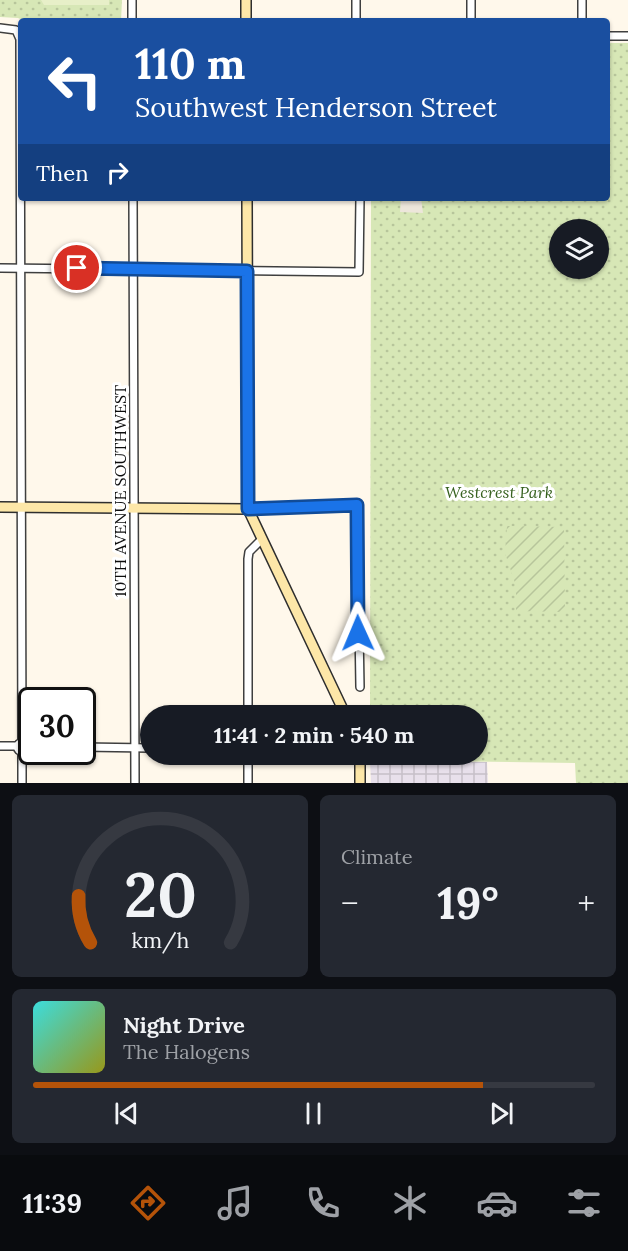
<!DOCTYPE html>
<html lang="en">
<head>
<meta charset="utf-8">
<style>
	body { margin:0; font-family:Lora,serif; background:#242831; color:#f1f3f6; height:100vh; display:flex; flex-direction:column; font-size:22px; white-space:nowrap }
	* { box-sizing:border-box; margin:0 }
	p { font-size:20px; color:#9ea1a6 }
	.icon { flex:none; width:33px; height:33px; fill:none; stroke:currentColor; stroke-width:2; stroke-linecap:round; stroke-linejoin:round }
	.map { position:relative; height:783px; overflow:hidden }
	.side { display:flex; flex-direction:column; gap:12px; padding:12px; background:#0d0f14; flex:1 }
	.side>* { flex:none }
	.guide { position:absolute; left:18px; top:18px; width:592px; height:183px; border-radius:6px; box-shadow:0 2px 4px #0004; background:#1a4fa0; color:#fff; overflow:hidden }
	.fabs { position:absolute; left:549px; top:219px; display:grid; gap:12px }
	.fabs a { display:grid; place-items:center; width:60px; height:60px; border-radius:50%; background:#171b24; box-shadow:0 2px 4px #0004; font-size:30px }
	.speed { position:absolute; left:18px; top:687px; display:flex; gap:12px; font-size:30px; font-weight:700; text-align:center }
	.speed>* { display:grid; place-content:center; width:78px; height:78px; border-radius:50%; background:#171b24; box-shadow:0 2px 4px #0004; line-height:1 }
	.speed .limit { border:3px solid #111; border-radius:9px; background:#fff; color:#111 }
	.pin { position:absolute; display:grid; place-items:center; width:51px; height:51px; color:#fff; margin:-26px; border:3px solid #fff; border-radius:50%; box-shadow:0 2px 6px #0007 }
	.me { position:absolute; width:66px; margin:-33px; rotate:359deg; stroke-linejoin:round; filter:drop-shadow(0 0 4px #0008) }
	.turn { display:flex; align-items:center; gap:21px; height:126px; padding:0 18px; font-size:27px }
	.turn .icon { width:78px; height:78px; stroke-width:2.5 }
	.turn b { display:block; font-size:42px; line-height:51px }
	.then { display:flex; align-items:center; height:57px; padding:0 18px; background:#0003; gap:12px; font-size:22px }
	.big { font-size:45px; font-weight:700; line-height:1.1 }
	.side .tile { flex:1; display:flex; flex-direction:column; justify-content:center; gap:9px; min-width:0; padding:0 21px; border-radius:9px; background:#242831 }
	.side .dial { align-items:center; gap:0 }
	.dial svg { height:156px; overflow:visible; fill:none; stroke:#363941; stroke-width:7; stroke-linecap:round; text-anchor:middle }
	.dial text { fill:#f1f3f6; stroke:none }
	.song { display:flex; align-items:center; gap:18px }
	.cover { width:72px; height:72px; border-radius:9px; background:linear-gradient(135deg,hsl(180 70% 55%),hsl(60 70% 35%)) }
	.played { height:6px; border-radius:3px; background:linear-gradient(90deg,#b45309 80%,#363941 80%) }
	.keys { display:flex; justify-content:space-around; direction:ltr }
	.heat { display:flex; justify-content:space-between; align-items:center; font-size:33px; direction:ltr }
	.side .tiles { flex:1; display:grid; gap:12px; grid-template-columns:1fr 1fr }
	.tile:last-child { grid-column:span 2 }
	.trip { position:absolute; left:140px; top:705px; width:348px; height:60px; border-radius:30px; background:#171b24; box-shadow:0 2px 4px #0004; font-weight:700; line-height:60px; text-align:center }
	.tab-bar { display:flex; height:96px; justify-content:space-around; align-items:center; background:#090b0e; color:#9ea1a6 }
	.tab-bar .icon { width:42px; height:42px }
	.tab-bar .current { color:#b45309 }
	.tab-bar b { font-size:27px; color:#f1f3f6 }
	.map>svg:first-child { display:block }
</style>
</head>
<body>
<div class="map">
<svg width="628" height="783" viewBox="0 0 628 783">
	<defs>
		<pattern id="industrial-grid" width="8" height="8" patternUnits="userSpaceOnUse" patternTransform="scale(1.5)"><rect width="8" height="8" fill="#e8e0eb"/><path d="M0 4h8M4 0v8" fill="none" stroke="#c6bfc8"/></pattern>
		<pattern id="park-dots" width="8" height="8" patternUnits="userSpaceOnUse" patternTransform="scale(1.5)"><rect width="8" height="8" fill="#d7e7b6"/><path d="M2 2h.1M6 6h.1" fill="none" stroke="#b7c59b" stroke-width="1.8" stroke-linecap="round"/></pattern>
		<pattern id="garden-furrows" width="10" height="10" patternUnits="userSpaceOnUse" patternTransform="scale(1.5)"><rect width="10" height="10" fill="#d7e7b6"/><path d="M-1 1l2-2M0 10L10 0M9 11l2-2" fill="none" stroke="#b7c59b"/></pattern>
	</defs>
	<rect width="100%" height="100%" fill="#fff8eb"/>
	<polygon fill="url(#industrial-grid)" points="370,760 487,762 488,783 371,783"/>
	<g fill="url(#park-dots)" fill-rule="evenodd">
		<polygon points="0,0 122,0 121,21 25,21 18,18 0,17"/>
		<path d="M608,43H628V783H576L575,763L370,760V755L477,754V716L370,715L371,198H608ZM560,230H598V268H560Z"/>
	</g>
	<polygon fill="url(#garden-furrows)" points="507,526 564,527 565,612 516,611 516,586 505,553"/>
	<polygon fill="#e7efc8" points="41,0 109,0 109,5 44,5"/>
	<polygon fill="#ede6db" points="401,198 421,198 423,213 400,212"/>
	<g fill="none" stroke-linecap="round" stroke-linejoin="round">
		<g stroke="#3f3f3f" stroke-width="10">
			<g id="street">
				<polyline points="132,0 132,21"/>
				<polyline points="356,0 356,21"/>
				<polyline points="471,0 471,21"/>
				<polyline points="582,0 582,21"/>
				<polyline points="0,28 16,30 20,39 22,742"/>
				<polyline points="608,36 628,36"/>
				<polyline points="133,198 135,783"/>
				<polyline points="0,268 359,272 360,198"/>
				<polyline points="248,509 357,505 360,687"/>
				<polyline points="248,716 248,559 249,552 262,539"/>
				<circle cx="22" cy="747" r="4.5"/>
				<polyline points="0,746 18,746"/>
				<polyline points="82,747 150,748"/>
				<polyline points="22,751 22,783"/>
				<polyline points="248,754 248,783"/>
			</g>
		</g>
		<g stroke="#2e2e2e" stroke-width="12">
			<g id="secondary">
				<polyline points="246,0 246,21"/>
				<polyline points="247,198 248,509 346,716"/>
				<polyline points="0,507 248,509"/>
				<polyline points="360,754 360,783"/>
			</g>
		</g>
		<use href="#street" stroke="#fff" stroke-width="7"/>
		<use href="#secondary" stroke="#fde7a8" stroke-width="9"/>
	</g>
	<g fill="none" stroke-linecap="round" stroke-linejoin="round">
		<g stroke="#114b97" stroke-width="15">
			<polyline id="route" points="77,268 247,271 248,509 357,505 358,633"/>
		</g>
		<use href="#route" stroke="#1a73e8" stroke-width="10"/>
	</g>
	<g text-anchor="middle" dominant-baseline="central" stroke-width="6" stroke-linejoin="round" paint-order="stroke">
		<g font-size="16" fill="#0c0c0c" stroke="#fff">
			<text transform="translate(120 491) rotate(-90)">10TH AVENUE SOUTHWEST</text>
		</g>
		<g font-size="16" font-style="italic" fill="#36611e" stroke="#fff">
			<text x="499" y="492">Westcrest Park</text>
		</g>
	</g>
</svg>
<div class="fabs">
<a><svg class="icon" aria-label="layers" viewBox="0 0 24 24"><path d="M12 4l9 5-9 5-9-5zM3 14l9 5 9-5"/></svg></a>
</div>
<div class="speed"><div class="limit">30</div></div>
<div class="pin" style="left:77px;top:268px;background:#d93025"><svg class="icon" aria-label="arrive" viewBox="0 0 24 24"><path d="M6 21V4h12l-3 4 3 4H6"/></svg></div>
<svg class="me" style="left:358px;top:633px" viewBox="-20 -20 40 40"><path d="M0-17L14 15 0 8-14 15z" fill="#1a73e8" stroke="#fff" stroke-width="4"/></svg>
<div class="trip">11:41 · 2 min · 540 m</div>
<div class="guide">
<div class="turn"><svg class="icon" aria-label="left" viewBox="0 0 24 24"><path d="M17 20v-9H6M10 6l-5 5 5 5"/></svg><div><b>110 m</b>Southwest Henderson Street</div></div>
<div class="then">Then<svg class="icon" aria-label="right" viewBox="0 0 24 24"><path d="M7 20v-9h11M14 6l5 5-5 5"/></svg></div>
</div>
</div>
<section class="side">
<div class="tiles">
<div class="tile dial"><svg viewBox="0 0 100 80">
<path d="M14 69A42 42 0 1 1 86 69"/>
<path d="M14 69A42 42 0 0 1 8 45" stroke="#b45309"/>
<text x="50" y="56" font-size="32" font-weight="700">20</text>
<text x="50" y="72" font-size="11">km/h</text>
</svg></div>
<div class="tile"><p>Climate</p>
<div class="heat"><a>−</a><b class="big">19°</b><a>+</a></div>
</div>
<div class="tile">
<div class="song"><i class="cover"></i><div><b>Night Drive</b><p>The Halogens</p></div></div>
<div class="played"></div>
<div class="keys"><svg class="icon" aria-label="previous" viewBox="0 0 24 24"><path d="M18 5L8 12l10 7zM5 5v14"/></svg><svg class="icon" aria-label="pause" viewBox="0 0 24 24"><path d="M8 5v14M16 5v14"/></svg><svg class="icon" aria-label="next" viewBox="0 0 24 24"><path d="M6 5l10 7-10 7zM19 5v14"/></svg></div>
</div>
</div>
</section>
<nav class="tab-bar">
<b>11:39</b>
<svg class="icon current" aria-label="directions" viewBox="0 0 24 24"><path d="M12 3l9 9-9 9-9-9zM9 14v-3h6M13 9l2 2-2 2"/></svg>
<svg class="icon" aria-label="music" viewBox="0 0 24 24"><path d="M9 18V5l10-2v13"/><circle cx="6" cy="18" r="3"/><circle cx="16" cy="16" r="3"/></svg>
<svg class="icon" aria-label="phone" viewBox="0 0 24 24"><path d="M5 4h4l2 5-3 2q2 4 5 5l2-3 5 2v4C11 20 4 13 5 4z"/></svg>
<svg class="icon" aria-label="climate" viewBox="0 0 24 24"><path d="M12 3v18M4 7l16 10M4 17L20 7"/></svg>
<svg class="icon" aria-label="car" viewBox="0 0 24 24"><path d="M5 17H2v-5l4-1 3-4h7l3 4 3 1v5h-3M9 17h6M6 11h13"/><circle cx="7" cy="17" r="2"/><circle cx="17" cy="17" r="2"/></svg>
<svg class="icon" aria-label="filters" viewBox="0 0 24 24"><path d="M4 7h16M4 17h16"/><circle cx="9" cy="7" r="2"/><circle cx="15" cy="17" r="2"/></svg>
</nav>
</body>
</html>
